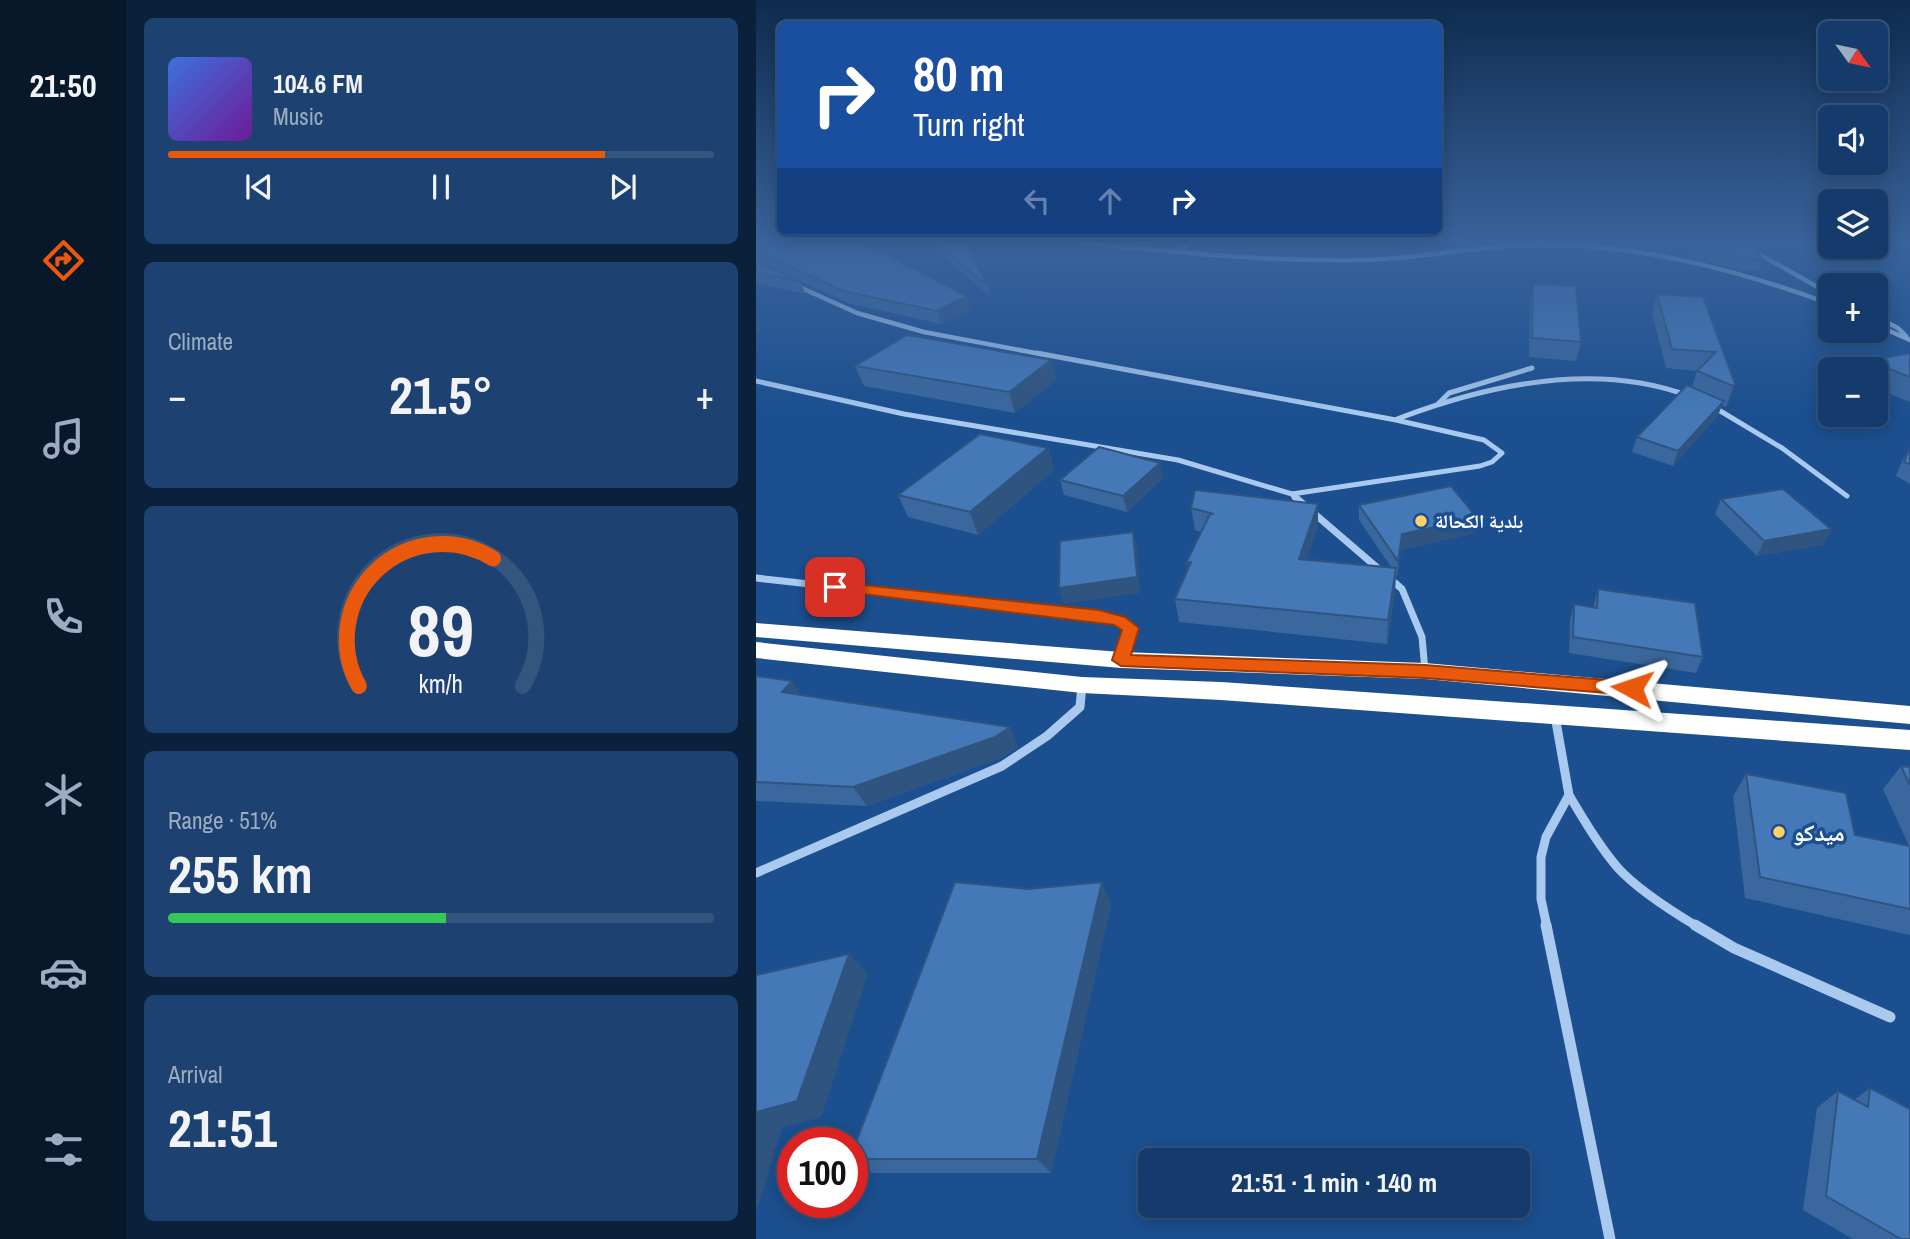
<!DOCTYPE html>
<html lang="en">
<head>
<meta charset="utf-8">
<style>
	body { margin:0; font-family:"Archivo Narrow","Noto Naskh Arabic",sans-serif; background:#1d4271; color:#f1f3f6; height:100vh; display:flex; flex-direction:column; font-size:26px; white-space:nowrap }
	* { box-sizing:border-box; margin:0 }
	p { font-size:23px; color:#9dadc1 }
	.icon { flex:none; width:38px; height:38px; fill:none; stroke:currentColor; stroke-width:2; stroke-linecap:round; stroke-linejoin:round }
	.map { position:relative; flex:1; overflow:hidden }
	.panel { display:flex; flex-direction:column; gap:18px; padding:18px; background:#0b203b; width:630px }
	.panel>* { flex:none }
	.banner { position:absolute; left:21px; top:21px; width:665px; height:214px; border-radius:10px; box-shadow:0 4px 18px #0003,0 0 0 2px #33557e; background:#1a4fa0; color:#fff; overflow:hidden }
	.needle { width:46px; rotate:123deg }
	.tools { position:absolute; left:1062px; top:21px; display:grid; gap:14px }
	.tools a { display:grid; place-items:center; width:70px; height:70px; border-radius:10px; background:#143b6b; box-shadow:0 4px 18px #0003,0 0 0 2px #33557e; font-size:35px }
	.speed { position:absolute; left:21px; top:1127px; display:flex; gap:14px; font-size:35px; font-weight:700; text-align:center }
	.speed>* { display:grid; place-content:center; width:91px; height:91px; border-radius:50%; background:#143b6b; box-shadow:0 4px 18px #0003,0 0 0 2px #33557e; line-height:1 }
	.speed .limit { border:10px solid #d22; background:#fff; color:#111 }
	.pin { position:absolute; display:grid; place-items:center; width:60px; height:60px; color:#fff; margin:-30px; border-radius:14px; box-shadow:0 4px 10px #0006 }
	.me { position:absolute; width:77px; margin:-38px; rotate:275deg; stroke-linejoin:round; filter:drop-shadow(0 0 5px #0008) }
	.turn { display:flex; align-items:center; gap:24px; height:147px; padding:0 21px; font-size:32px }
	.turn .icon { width:91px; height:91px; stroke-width:2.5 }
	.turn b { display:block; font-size:49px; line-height:60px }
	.lanes { display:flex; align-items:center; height:66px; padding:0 21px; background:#0003; justify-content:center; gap:35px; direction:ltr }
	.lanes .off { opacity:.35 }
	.big { font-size:52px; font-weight:700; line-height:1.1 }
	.panel .widget { flex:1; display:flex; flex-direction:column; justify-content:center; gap:10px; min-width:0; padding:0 24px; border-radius:10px; background:#1d4271 }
	.panel .dial { align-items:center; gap:0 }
	.dial svg { height:182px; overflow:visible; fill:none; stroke:#33557e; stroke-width:7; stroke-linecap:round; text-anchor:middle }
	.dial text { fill:#f1f3f6; stroke:none }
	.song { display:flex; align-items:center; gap:21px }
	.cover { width:84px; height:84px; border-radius:10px; background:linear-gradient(135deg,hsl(220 70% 55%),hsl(280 70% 35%)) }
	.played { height:7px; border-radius:4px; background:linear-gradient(90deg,#ea580c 80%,#33557e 80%) }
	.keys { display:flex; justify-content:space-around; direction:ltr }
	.heat { display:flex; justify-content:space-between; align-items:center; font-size:38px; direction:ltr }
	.charge { height:10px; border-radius:5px; background:linear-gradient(90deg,#34c759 51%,#33557e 0) }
	.trip { position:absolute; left:382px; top:1148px; width:392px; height:70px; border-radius:10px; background:#143b6b; box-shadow:0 4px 18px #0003,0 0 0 2px #33557e; font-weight:700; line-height:70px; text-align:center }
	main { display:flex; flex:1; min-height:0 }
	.dock { display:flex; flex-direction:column; width:126px; justify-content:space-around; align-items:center; background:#08182b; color:#9dadc1 }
	.dock .icon { width:49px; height:49px }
	.dock .on { color:#ea580c }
	.dock b { font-size:32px; color:#f1f3f6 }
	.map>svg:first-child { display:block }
</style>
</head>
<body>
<main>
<nav class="dock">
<b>21:50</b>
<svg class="icon on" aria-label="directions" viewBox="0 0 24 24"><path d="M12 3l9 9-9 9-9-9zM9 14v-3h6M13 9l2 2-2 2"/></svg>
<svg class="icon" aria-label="music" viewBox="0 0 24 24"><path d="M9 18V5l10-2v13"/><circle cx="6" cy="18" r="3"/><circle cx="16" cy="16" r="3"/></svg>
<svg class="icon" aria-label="phone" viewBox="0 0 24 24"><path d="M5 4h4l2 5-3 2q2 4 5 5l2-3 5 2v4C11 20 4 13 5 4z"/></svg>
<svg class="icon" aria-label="climate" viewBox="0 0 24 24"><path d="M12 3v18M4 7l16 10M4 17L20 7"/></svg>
<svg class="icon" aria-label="car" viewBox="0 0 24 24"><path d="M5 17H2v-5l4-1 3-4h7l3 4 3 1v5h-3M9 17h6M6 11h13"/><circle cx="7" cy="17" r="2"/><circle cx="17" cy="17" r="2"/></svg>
<svg class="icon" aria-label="filters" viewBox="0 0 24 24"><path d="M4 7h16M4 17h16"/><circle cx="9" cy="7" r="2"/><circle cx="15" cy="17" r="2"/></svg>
</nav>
<section class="panel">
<div class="widget">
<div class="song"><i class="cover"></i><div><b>104.6 FM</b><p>Music</p></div></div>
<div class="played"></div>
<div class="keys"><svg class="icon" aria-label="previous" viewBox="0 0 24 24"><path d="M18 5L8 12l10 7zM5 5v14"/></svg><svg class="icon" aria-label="pause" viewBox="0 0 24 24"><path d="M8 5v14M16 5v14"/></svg><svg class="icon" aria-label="next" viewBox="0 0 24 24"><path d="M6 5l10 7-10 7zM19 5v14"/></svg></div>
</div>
<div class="widget"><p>Climate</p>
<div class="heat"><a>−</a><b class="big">21.5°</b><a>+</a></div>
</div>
<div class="widget dial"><svg viewBox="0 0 100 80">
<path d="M14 69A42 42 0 1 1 86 69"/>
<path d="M14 69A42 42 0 0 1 73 13" stroke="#ea580c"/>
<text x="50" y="56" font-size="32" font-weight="700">89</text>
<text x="50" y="72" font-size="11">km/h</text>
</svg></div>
<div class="widget"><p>Range · 51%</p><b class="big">255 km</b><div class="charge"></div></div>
<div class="widget"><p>Arrival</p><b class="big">21:51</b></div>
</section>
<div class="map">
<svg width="1154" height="1239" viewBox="0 0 1154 1239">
	<rect width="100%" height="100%" fill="#1b4f8f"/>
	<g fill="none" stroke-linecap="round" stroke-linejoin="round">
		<polyline stroke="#a9c9ee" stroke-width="2.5" points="426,252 424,249 437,243"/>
		<g stroke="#a9c9ee" stroke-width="4.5">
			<path d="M326,243C419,252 512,262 606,260C661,259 715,247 769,245C874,242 977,268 1074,304"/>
			<polyline points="996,250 1074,294"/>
			<polyline points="39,285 101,313 168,332 290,355"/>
			<polyline points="1120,317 1142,328 1150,336 1148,337"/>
			<polyline points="1120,325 1154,340"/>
		</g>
		<g stroke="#a9c9ee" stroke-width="5">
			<polyline points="281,353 640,420 728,440 746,453 736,462 724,466 536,494"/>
			<polyline points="0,381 148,414 422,460 536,494 541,499"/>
			<polyline points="682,404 693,393 776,368"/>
			<polyline points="956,406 1026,448 1091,496"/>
			<path d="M641,419C733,384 839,361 933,396"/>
		</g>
		<g stroke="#a9c9ee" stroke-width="7">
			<polyline points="539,497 646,589 666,637 669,671"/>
			<polyline points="0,578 343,616 363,621 374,628 365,660"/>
		</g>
		<g stroke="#a9c9ee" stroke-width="9">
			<path d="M813,795C828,820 843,846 862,868C881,889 917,912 942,927"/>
			<polyline points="0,873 246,766 291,736 324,707 326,685"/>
			<polyline points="791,927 785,899 785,857 790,837 813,795 799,716"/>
		</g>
		<g stroke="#a9c9ee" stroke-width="11">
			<polyline points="790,925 854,1239"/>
			<polyline points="939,925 978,948 1134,1017"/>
		</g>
		<g fill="#fff" fill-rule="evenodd">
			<polygon points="0,623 365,652 669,663 1154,706 1154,724 669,679 365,668 0,637"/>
			<polygon points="0,642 326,677 465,682 1154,730 1154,750 465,700 326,693 0,658"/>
		</g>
	</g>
	<g fill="#3a679d">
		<polygon points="0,243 211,296 215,309 185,324 92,303 2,261 0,261 44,282 50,294 0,283"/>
		<polygon points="170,243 209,243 231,285 234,296"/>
		<polygon points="935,245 1007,260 1003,271 984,270 931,257"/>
		<polygon points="777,284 825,342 820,361 773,357 774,302"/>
		<polygon points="901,294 947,297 979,384 972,404 970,407 966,405 962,415 917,466 876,452 881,437 936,387 941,371 910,368 896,312"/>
		<polygon points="1154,353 1154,402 1120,388 1120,369 1110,369 1113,361"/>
		<polygon points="295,360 300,380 259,413 108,386 99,366"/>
		<polygon points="1154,447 1154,484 1140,476 1146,461"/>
		<polygon points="292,448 298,470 222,535 152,517 142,495"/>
		<polygon points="407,478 371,512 308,495 304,480"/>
		<polygon points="965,499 1075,529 1067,545 1001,556 959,514"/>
		<polygon points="603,505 719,533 645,550 641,577 640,575 639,591 631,644 423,622 419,599 431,572 430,563 445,532 439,530 435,508 562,526 551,559 635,567 603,520"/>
		<polygon points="842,589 947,657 940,673 813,653 814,620 818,604 837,607"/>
		<polygon points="0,676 45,695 254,727 262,747 247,757 111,806 0,801"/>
		<polygon points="1145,766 1154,767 1154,935 989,898 977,796 990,774 1099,835 1153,846 1127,789"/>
		<polygon points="272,889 355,904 295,1173 116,1173 96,1160 96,1153"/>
		<polygon points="1114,1088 1154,1239 1097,1239 1047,1210 1061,1108 1082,1091 1098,1100"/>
	</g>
	<g fill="#305480">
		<polygon points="211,296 215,309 185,324 181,311"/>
		<polygon points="0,316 6,329 0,332"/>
		<polygon points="295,360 300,380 259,413 253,392"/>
		<polygon points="979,384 972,404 970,407 977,386"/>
		<polygon points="968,401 962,415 917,466 922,451"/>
		<polygon points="292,448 298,470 222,535 214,512"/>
		<polygon points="404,463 407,478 371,512 367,496"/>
		<polygon points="562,504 562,526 544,582 543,559"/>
		<polygon points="721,518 719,533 645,550 641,577 646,534"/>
		<polygon points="1075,529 1067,545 1001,556 1008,541"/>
		<polygon points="377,532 381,547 384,593 308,604 303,588"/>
		<polygon points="435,562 433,586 430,563"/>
		<polygon points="640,568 639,591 631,644 632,620"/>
		<polygon points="36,681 49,700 26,692"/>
		<polygon points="254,727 262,747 247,757 111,806 97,787"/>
		<polygon points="346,882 355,904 295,1173 281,1159"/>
		<polygon points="93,954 112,974 65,1117 26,1128 0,1213 0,1115"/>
	</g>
	<g fill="#4478b7" stroke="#305480" stroke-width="2">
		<polygon points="0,243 107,243 211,296 181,311 87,291 0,251"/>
		<polygon points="179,243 209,243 231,285"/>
		<polygon points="940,243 993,243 997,244 1007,260 988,258 935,245"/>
		<polygon points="0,261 44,282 0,272"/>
		<polygon points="777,284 820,286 825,342 776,338"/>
		<polygon points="901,294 947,297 979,384 977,386 941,371 960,352 916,349"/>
		<polygon points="151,335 295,360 253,392 99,366"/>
		<polygon points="1154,353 1154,377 1113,361"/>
		<polygon points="931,385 968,401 922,451 881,437"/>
		<polygon points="224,434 292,448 214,512 142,495"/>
		<polygon points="343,447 404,463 367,496 304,480"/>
		<polygon points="1154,447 1154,464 1148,462"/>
		<polygon points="695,486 721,518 646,534 642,561 603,505"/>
		<polygon points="1027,489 1075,529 1008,541 965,499"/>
		<polygon points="439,490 562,504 543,559 640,568 632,620 419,599 435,562 430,563 454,514 458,514 435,508"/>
		<polygon points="377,532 381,577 303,588 304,541"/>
		<polygon points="842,589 939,603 947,657 817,637 818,604 841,608"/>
		<polygon points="0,676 36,681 26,692 254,727 239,737 97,787 0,782"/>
		<polygon points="1145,766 1154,767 1154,785"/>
		<polygon points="990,774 1090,793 1099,835 1154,846 1154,909 1004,877"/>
		<polygon points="199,882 272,889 346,882 281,1159 96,1159 96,1153"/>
		<polygon points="93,954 41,1101 1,1112 0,1115 0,975"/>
		<polygon points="1114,1088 1154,1109 1154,1239 1145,1239 1070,1196 1082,1091 1112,1107"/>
	</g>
	<linearGradient id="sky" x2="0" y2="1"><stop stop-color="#0f2b4f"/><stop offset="0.58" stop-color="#39639b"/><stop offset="1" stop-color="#39639b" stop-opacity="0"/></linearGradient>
	<rect width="1154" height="416" fill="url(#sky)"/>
	<polygon fill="#ea580c" stroke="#983908" stroke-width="2" points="79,582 343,610 369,617 383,628 375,655 669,665 876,682 882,684 885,688 882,693 876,695 669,678 365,666 356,660 366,630 358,625 74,590 72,587"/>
	<g fill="#ffd166" stroke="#1b4f8f" stroke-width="2.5">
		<circle cx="665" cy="521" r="7"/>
		<circle cx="1023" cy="832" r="7"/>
	</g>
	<g text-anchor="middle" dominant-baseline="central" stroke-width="7" stroke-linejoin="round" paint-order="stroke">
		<g font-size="19" font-weight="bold" fill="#fff" stroke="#1b4f8f" text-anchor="start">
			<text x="679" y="521">بلدية الكحالة</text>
		</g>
		<g font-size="23" font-weight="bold" fill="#fff" stroke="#1b4f8f" text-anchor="start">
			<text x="1037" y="832">ميدكو</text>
		</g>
	</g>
</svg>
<div class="tools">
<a><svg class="needle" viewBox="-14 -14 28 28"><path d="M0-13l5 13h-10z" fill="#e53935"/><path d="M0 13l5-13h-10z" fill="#9dadc1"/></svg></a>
<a><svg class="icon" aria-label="sound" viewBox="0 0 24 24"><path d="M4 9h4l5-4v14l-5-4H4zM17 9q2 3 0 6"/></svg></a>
<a><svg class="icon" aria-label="layers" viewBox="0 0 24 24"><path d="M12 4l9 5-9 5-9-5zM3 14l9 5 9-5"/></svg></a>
<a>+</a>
<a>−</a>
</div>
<div class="speed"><div class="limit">100</div></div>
<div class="pin" style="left:79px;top:587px;background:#d93025"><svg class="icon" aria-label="arrive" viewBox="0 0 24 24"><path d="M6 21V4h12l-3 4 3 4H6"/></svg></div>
<svg class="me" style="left:876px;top:688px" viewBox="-20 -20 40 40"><path d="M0-17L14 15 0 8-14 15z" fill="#ea580c" stroke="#fff" stroke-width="4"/></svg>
<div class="trip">21:51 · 1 min · 140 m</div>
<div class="banner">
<div class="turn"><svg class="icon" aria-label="right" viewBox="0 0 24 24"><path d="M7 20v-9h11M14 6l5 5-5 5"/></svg><div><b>80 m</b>Turn right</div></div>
<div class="lanes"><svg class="icon off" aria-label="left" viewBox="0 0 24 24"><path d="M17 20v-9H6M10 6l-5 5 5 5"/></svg><svg class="icon off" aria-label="ahead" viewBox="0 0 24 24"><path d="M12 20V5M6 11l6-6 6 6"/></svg><svg class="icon" aria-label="right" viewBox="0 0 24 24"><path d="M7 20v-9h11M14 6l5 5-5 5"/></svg></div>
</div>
</div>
</main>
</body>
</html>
